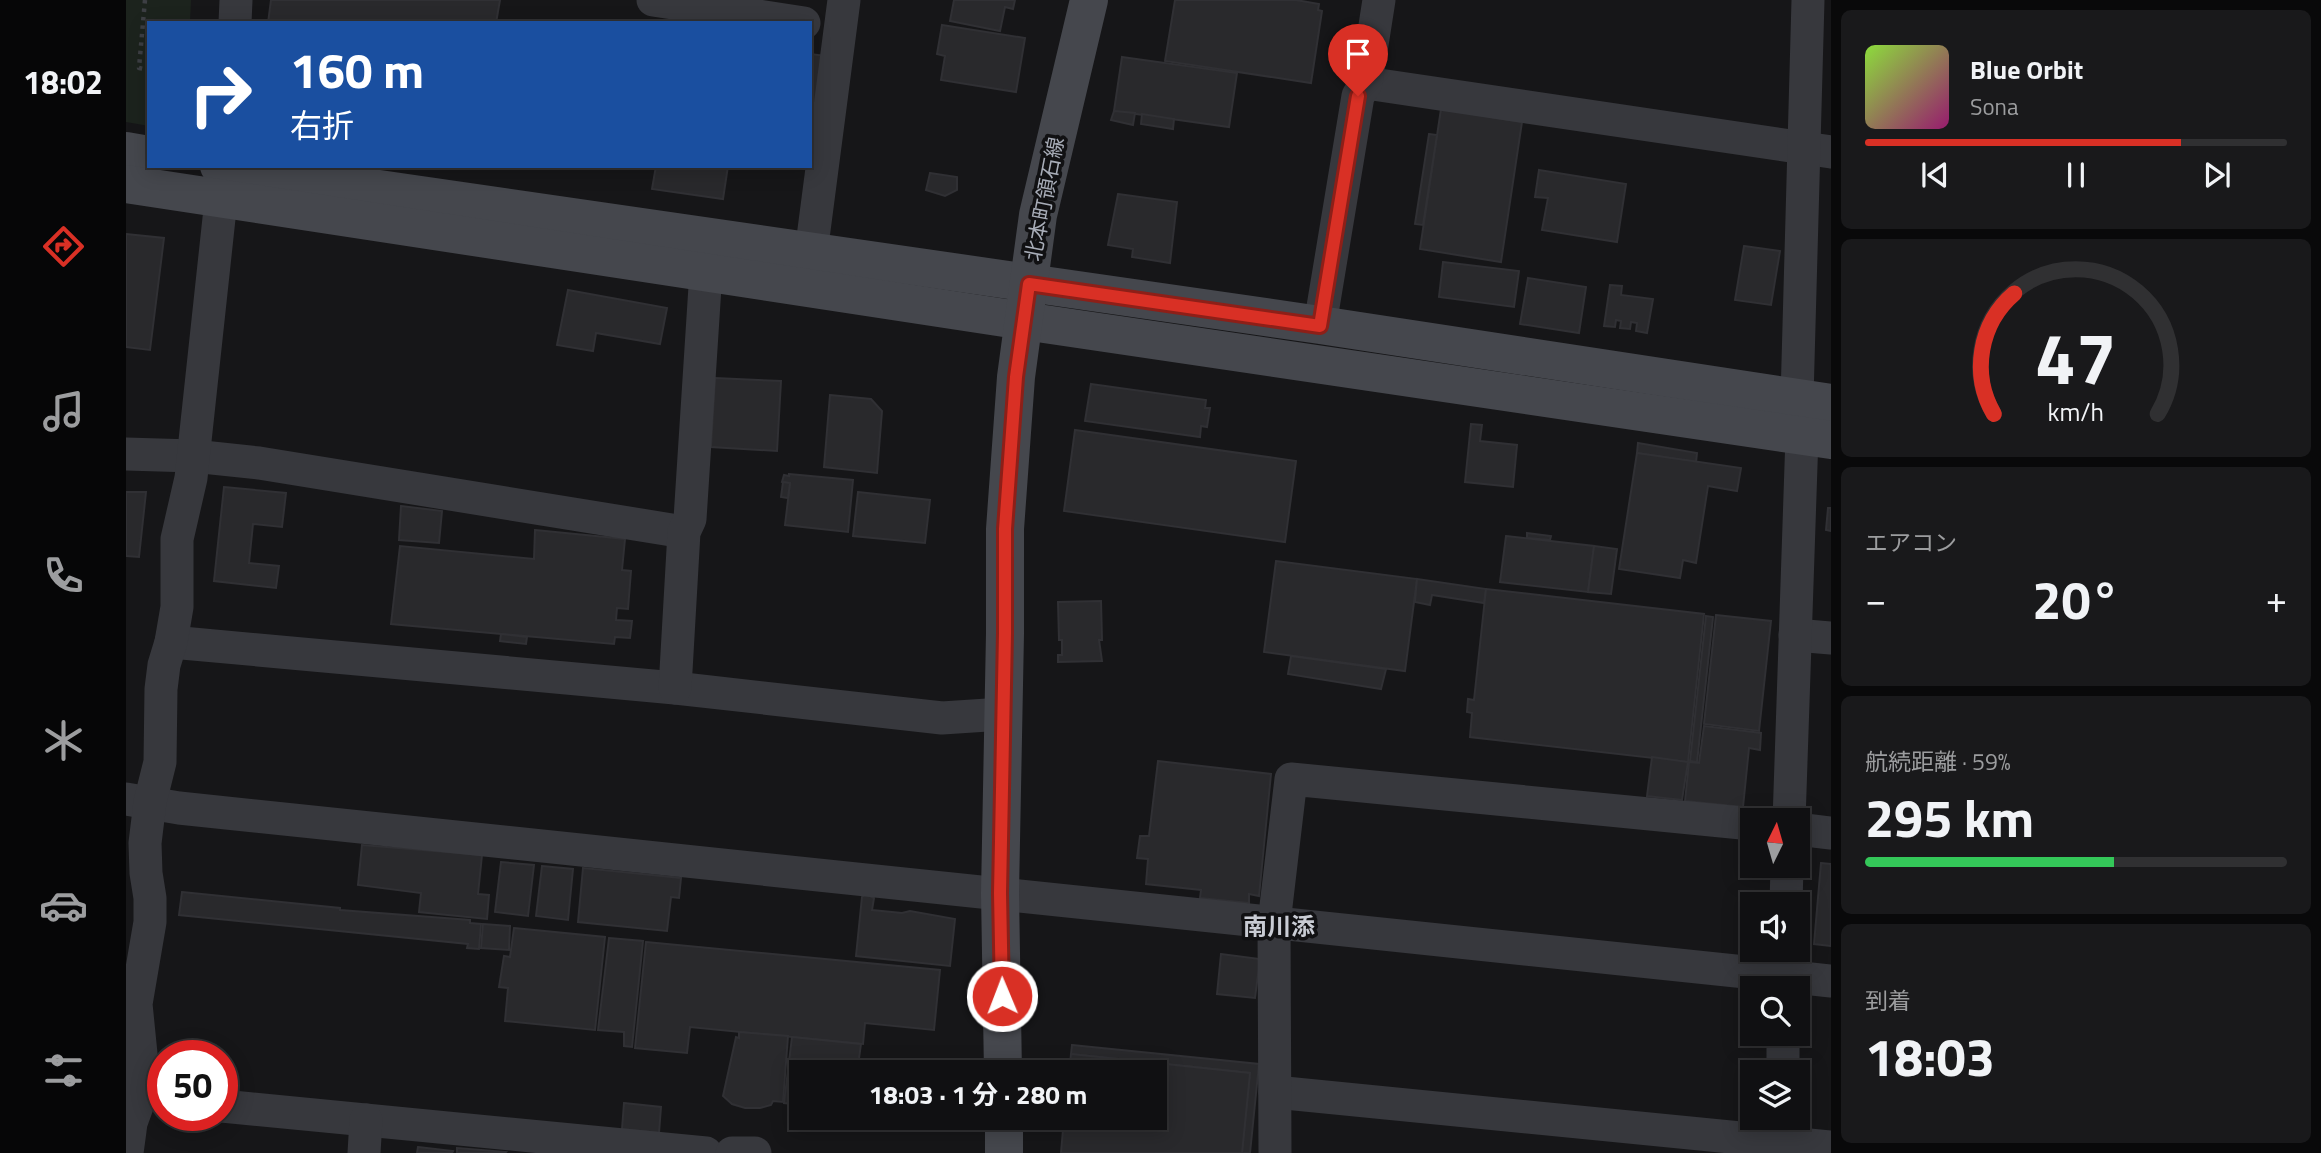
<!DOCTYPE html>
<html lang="ja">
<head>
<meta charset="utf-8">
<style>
	body { margin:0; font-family:"Titillium Web","Noto Sans JP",sans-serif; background:#19191b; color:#f1f3f6; height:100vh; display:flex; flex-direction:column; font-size:26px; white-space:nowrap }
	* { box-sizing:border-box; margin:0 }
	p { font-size:23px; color:#9c9d9f }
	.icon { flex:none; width:38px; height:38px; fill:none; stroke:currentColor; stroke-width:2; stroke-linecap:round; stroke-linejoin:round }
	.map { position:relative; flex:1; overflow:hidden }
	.drawer { display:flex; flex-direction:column; gap:10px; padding:10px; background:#09090a; width:490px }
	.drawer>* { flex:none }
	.top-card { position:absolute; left:21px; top:21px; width:665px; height:147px; border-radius:0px; box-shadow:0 4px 18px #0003,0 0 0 2px #303032; background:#1a4fa0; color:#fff; overflow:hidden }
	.needle { width:46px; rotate:5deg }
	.buttons { position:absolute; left:1614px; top:808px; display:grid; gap:14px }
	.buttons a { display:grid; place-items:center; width:70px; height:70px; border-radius:0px; background:#101012; box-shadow:0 4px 18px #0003,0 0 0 2px #303032; font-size:35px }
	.speed { position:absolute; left:21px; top:1040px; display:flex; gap:14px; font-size:35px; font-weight:700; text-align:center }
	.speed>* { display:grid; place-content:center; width:91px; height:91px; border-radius:50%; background:#101012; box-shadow:0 4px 18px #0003,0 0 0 2px #303032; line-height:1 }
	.speed .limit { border:10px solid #d22; background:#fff; color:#111 }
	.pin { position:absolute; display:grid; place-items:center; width:60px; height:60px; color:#fff; margin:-72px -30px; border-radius:50% 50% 50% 0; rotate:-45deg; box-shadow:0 0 7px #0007 }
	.pin .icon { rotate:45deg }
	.me { position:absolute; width:77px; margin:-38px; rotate:359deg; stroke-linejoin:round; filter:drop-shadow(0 0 5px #0008) }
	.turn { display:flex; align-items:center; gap:24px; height:147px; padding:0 28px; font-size:32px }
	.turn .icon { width:91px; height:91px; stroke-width:2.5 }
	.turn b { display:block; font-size:49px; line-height:60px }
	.big { font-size:52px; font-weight:700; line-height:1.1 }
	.drawer .tile { flex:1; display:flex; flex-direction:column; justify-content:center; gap:10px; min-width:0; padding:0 24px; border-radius:10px; background:#19191b }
	.drawer .dial { align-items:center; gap:0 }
	.dial svg { height:182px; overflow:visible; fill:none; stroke:#303032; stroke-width:7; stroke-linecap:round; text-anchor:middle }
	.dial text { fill:#f1f3f6; stroke:none }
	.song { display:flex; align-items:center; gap:21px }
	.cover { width:84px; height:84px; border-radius:10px; background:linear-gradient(135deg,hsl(90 70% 55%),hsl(320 70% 35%)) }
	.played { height:7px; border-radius:4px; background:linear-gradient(90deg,#d93025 75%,#303032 75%) }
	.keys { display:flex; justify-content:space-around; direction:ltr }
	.heat { display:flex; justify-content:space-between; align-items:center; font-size:38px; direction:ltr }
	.charge { height:10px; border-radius:5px; background:linear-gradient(90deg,#34c759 59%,#303032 0) }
	.trip { position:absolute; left:663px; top:1060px; width:378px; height:70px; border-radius:0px; background:#101012; box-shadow:0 4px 18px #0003,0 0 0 2px #303032; font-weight:700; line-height:70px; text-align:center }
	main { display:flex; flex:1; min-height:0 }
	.dock { display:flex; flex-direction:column; width:126px; justify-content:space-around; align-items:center; background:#060607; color:#9c9d9f }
	.dock .icon { width:49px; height:49px }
	.dock .current { color:#d93025 }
	.dock b { font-size:32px; color:#f1f3f6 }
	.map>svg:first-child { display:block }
</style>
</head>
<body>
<main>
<nav class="dock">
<b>18:02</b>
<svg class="icon current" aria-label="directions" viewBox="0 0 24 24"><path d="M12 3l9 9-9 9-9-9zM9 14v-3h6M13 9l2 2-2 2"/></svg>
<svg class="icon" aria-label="music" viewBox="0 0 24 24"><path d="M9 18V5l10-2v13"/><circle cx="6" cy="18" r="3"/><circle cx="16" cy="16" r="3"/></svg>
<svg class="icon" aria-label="phone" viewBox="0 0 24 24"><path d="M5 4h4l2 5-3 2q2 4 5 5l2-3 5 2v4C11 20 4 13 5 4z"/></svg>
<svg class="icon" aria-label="climate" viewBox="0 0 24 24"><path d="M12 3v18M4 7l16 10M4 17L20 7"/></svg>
<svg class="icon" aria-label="car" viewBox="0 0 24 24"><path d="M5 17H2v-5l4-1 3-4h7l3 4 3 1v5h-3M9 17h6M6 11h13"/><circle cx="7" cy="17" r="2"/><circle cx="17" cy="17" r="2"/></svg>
<svg class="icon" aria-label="filters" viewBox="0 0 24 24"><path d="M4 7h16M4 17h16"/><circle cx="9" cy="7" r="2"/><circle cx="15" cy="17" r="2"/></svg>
</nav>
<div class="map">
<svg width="1705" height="1153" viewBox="0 0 1705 1153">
	<rect width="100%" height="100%" fill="#161618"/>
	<polygon fill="#1c231d" points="0,0 65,0 64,23 23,23 23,126 0,122"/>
	<g fill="#29292c" stroke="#303034" stroke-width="2">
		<polygon points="145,0 374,0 370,23 142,23"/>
		<polygon points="828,0 889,0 887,9 879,7 874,31 824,21"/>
		<polygon points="1049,0 1170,0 1193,4 1192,10 1196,11 1185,83 1039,61"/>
		<polygon points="816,25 899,38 890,92 815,80 819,56 811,54"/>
		<polygon points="684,54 701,56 684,135"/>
		<polygon points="996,57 1111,73 1103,127 988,111"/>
		<polygon points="1315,109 1396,122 1375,262 1294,249"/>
		<polygon points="988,111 1009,113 1007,125 985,120"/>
		<polygon points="1016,114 1048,119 1047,129 1015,124"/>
		<polygon points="1303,134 1311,135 1297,225 1289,224"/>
		<polygon points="530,166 602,166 597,199 526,189"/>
		<polygon points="1413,170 1500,184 1491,242 1416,230 1422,198 1409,197"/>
		<polygon points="804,173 831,177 831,190 819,196 800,190"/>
		<polygon points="992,194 1051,202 1044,263 1006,257 1007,249 982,245"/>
		<polygon points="0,234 38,238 24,350 0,347"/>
		<polygon points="1618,246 1654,251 1645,305 1609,300"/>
		<polygon points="1317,262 1393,271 1388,307 1313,297"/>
		<polygon points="1402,278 1460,287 1453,333 1394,324"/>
		<polygon points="1484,285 1496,286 1495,295 1527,299 1521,333 1510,331 1511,323 1505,322 1504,329 1494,328 1495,321 1490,320 1489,327 1478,326"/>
		<polygon points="442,290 541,308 534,344 470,333 467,351 431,345"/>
		<polygon points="589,378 655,381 651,451 585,447"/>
		<polygon points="965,384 1080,400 1079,408 1084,408 1081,427 1075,426 1074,437 959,421"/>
		<polygon points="704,395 745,399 756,411 751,473 698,467"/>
		<polygon points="1345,424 1356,425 1354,441 1391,445 1387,487 1339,482"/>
		<polygon points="949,430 1170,461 1159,542 938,511"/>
		<polygon points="1512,443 1571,453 1570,462 1511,453"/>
		<polygon points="1511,453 1615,468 1611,491 1582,486 1570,563 1557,560 1554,578 1493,569"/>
		<polygon points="663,474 727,480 722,532 659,525 664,483 656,482 658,475 663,476"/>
		<polygon points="657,482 664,483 662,498 655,497"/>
		<polygon points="98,487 160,493 156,527 127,524 123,563 153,566 150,588 88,581"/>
		<polygon points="0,492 20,492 13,557 0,556"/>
		<polygon points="732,492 804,500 799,543 727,536"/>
		<polygon points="275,506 316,511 313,543 273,540"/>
		<polygon points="1702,508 1705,508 1705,531 1700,530"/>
		<polygon points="409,530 499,539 496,570 505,571 502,609 491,608 490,620 506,621 504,638 489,637 488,644 265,624 274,546 408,559"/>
		<polygon points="1401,533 1425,536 1424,540 1401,538"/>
		<polygon points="1380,536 1468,546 1462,592 1374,582"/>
		<polygon points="1468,546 1491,549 1485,594 1462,592"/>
		<polygon points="1150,561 1291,579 1279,671 1138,652"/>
		<polygon points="1291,579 1360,589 1358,603 1306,595 1304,605 1289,602"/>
		<polygon points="1360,589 1578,614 1562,762 1344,737 1346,713 1341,712 1342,699 1348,700"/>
		<polygon points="975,601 976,640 973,640 976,661 932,662 932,655 936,655 936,640 933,640 932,602"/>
		<polygon points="1590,615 1645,621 1633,731 1578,724"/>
		<polygon points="1580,616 1587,617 1571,762 1564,761"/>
		<polygon points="375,634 401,637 400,644 374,641"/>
		<polygon points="1165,656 1260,669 1255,689 1162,674"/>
		<polygon points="1578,726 1635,733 1634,750 1623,748 1617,807 1559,801 1563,762 1573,763"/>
		<polygon points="1526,757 1562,762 1556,800 1521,796"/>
		<polygon points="1032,761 1145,774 1133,896 1123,894 1123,903 1074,898 1075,890 1020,884 1022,859 1011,858 1014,836 1023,836"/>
		<polygon points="236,845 356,855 352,894 363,895 361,919 293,912 295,893 232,885"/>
		<polygon points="375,862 408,865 402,916 369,912"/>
		<polygon points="1695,863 1705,864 1705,946 1688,944"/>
		<polygon points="416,866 447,869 442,920 410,916"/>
		<polygon points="457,868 555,878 553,898 545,897 541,931 452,922"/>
		<polygon points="56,892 214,908 214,910 344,920 344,923 355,924 353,949 341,948 342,944 53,915"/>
		<polygon points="740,894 748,898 746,910 776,913 784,911 829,919 824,966 730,956 736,897"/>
		<polygon points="357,924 384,926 383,950 355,948"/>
		<polygon points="388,928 479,937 469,1030 379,1021 382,988 373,987 378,956 384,957"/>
		<polygon points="483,938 517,941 506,1047 498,1046 498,1032 472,1030"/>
		<polygon points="520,942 814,970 808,1030 739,1023 737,1044 564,1027 561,1053 509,1048"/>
		<polygon points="1095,954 1134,959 1129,998 1091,994"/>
		<polygon points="613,1032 662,1036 657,1102 647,1101 645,1105 634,1108 619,1108 606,1104 597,1096 610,1037 613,1038"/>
		<polygon points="666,1037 735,1044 731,1073 676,1073 676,1105 658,1103"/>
		<polygon points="946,1045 1133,1064 1124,1153 1116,1153 1124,1073 945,1054"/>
		<polygon points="945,1054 1124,1073 1116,1153 935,1153 938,1118 1029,1118 1029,1073 943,1073"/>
		<polygon points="498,1103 535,1107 533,1133 496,1129"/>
		<polygon points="292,1147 327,1151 326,1153 291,1153"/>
		<polygon points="331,1148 380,1152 379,1153 331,1153"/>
	</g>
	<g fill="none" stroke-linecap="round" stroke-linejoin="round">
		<polyline stroke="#3d3f44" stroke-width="4.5" stroke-dasharray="3.5 5" stroke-linecap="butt" points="19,0 13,68 23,70"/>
		<g stroke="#37383d" stroke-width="33">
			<polyline points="527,0 678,23"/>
			<polyline points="109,23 110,0"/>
			<polyline points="1240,83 1705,152"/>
			<polyline points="685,253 718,0"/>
			<polyline points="1194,325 1232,96 1240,83 1253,0"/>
			<polyline points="1671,398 1682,0"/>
			<polyline points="0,454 67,456 133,463 558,532"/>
			<polyline points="1669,635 1705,638"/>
			<polyline points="45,642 549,688 816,718 877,714"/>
			<polyline points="549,688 558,532 564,519 580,271"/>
			<polyline points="0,799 53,808 1705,981"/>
			<polyline points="1663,821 1676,436"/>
			<polyline points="1671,829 1705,833"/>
			<polyline points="1660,905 1661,866"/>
			<polyline points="1657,1073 1657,1034"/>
			<polyline points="1149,1092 1705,1147"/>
			<polyline points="96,1106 580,1153"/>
			<polyline points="1,1153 5,1123 14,1098 15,1054 10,1004 24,922 24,898 20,873 19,843 24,802 34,762 35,689 38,665 45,642 51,607 51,539 65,478 98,172"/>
			<polyline points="238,1153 240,1120"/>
			<polyline points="606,1153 629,1153"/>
			<polyline points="1149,1153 1148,923 1165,779 1626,824"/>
		</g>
		<g stroke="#45474d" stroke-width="38">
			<polyline points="0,151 23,155"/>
			<polyline points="93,166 1194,325 1705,403"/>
			<polyline points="0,184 898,321 1705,440"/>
			<polyline points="877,1073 874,893 879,633 879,529 890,377 912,215 963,0"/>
			<polyline points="878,1118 878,1153"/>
		</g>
	</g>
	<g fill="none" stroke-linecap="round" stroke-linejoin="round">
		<g stroke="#8d1f18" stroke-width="18">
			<polyline id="route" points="876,996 874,893 879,633 879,529 890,377 903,284 1194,326 1232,96"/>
		</g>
		<use href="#route" stroke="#d93025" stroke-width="12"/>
	</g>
	<g text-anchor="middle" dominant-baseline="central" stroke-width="7" stroke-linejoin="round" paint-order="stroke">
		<g font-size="21" fill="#a8adb8" stroke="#111113">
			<text transform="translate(918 199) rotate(-79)">北本町領石線</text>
		</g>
		<g font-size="24" font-weight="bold" fill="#c9ccd4" stroke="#111113">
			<text x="1153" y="926">南川添</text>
		</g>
	</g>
</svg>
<div class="buttons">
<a><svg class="needle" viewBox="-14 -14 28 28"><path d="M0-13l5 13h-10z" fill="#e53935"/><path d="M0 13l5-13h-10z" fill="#9c9d9f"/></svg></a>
<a><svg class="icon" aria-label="sound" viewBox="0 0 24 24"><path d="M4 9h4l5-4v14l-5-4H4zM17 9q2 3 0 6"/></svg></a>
<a><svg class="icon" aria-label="search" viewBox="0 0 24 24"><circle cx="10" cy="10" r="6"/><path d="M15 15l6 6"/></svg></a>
<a><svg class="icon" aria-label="layers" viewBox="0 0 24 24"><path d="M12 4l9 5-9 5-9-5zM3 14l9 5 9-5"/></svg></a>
</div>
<div class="speed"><div class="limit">50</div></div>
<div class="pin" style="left:1232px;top:96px;background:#d93025"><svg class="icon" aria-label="arrive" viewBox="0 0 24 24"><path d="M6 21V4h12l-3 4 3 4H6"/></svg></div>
<svg class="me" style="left:876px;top:996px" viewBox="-20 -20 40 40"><circle r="17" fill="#d93025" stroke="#fff" stroke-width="3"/><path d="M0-11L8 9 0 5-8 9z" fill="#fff"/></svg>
<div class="trip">18:03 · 1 分 · 280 m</div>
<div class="top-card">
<div class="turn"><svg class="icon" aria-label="right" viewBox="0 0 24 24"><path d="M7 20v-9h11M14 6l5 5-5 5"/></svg><div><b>160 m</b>右折</div></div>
</div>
</div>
<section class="drawer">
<div class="tile">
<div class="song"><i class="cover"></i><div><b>Blue Orbit</b><p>Sona</p></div></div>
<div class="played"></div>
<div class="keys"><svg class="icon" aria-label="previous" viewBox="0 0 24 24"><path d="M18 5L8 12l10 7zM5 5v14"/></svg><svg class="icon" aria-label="pause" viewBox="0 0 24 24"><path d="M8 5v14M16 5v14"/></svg><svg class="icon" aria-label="next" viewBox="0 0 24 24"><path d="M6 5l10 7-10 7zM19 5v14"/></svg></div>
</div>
<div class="tile dial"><svg viewBox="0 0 100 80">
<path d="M14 69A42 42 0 1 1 86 69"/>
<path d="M14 69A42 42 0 0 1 23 16" stroke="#d93025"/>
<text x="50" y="56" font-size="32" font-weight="700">47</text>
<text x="50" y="72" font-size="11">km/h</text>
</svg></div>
<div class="tile"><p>エアコン</p>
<div class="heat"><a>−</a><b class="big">20°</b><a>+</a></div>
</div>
<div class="tile"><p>航続距離 · 59%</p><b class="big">295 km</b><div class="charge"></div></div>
<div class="tile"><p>到着</p><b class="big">18:03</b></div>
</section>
</main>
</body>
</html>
